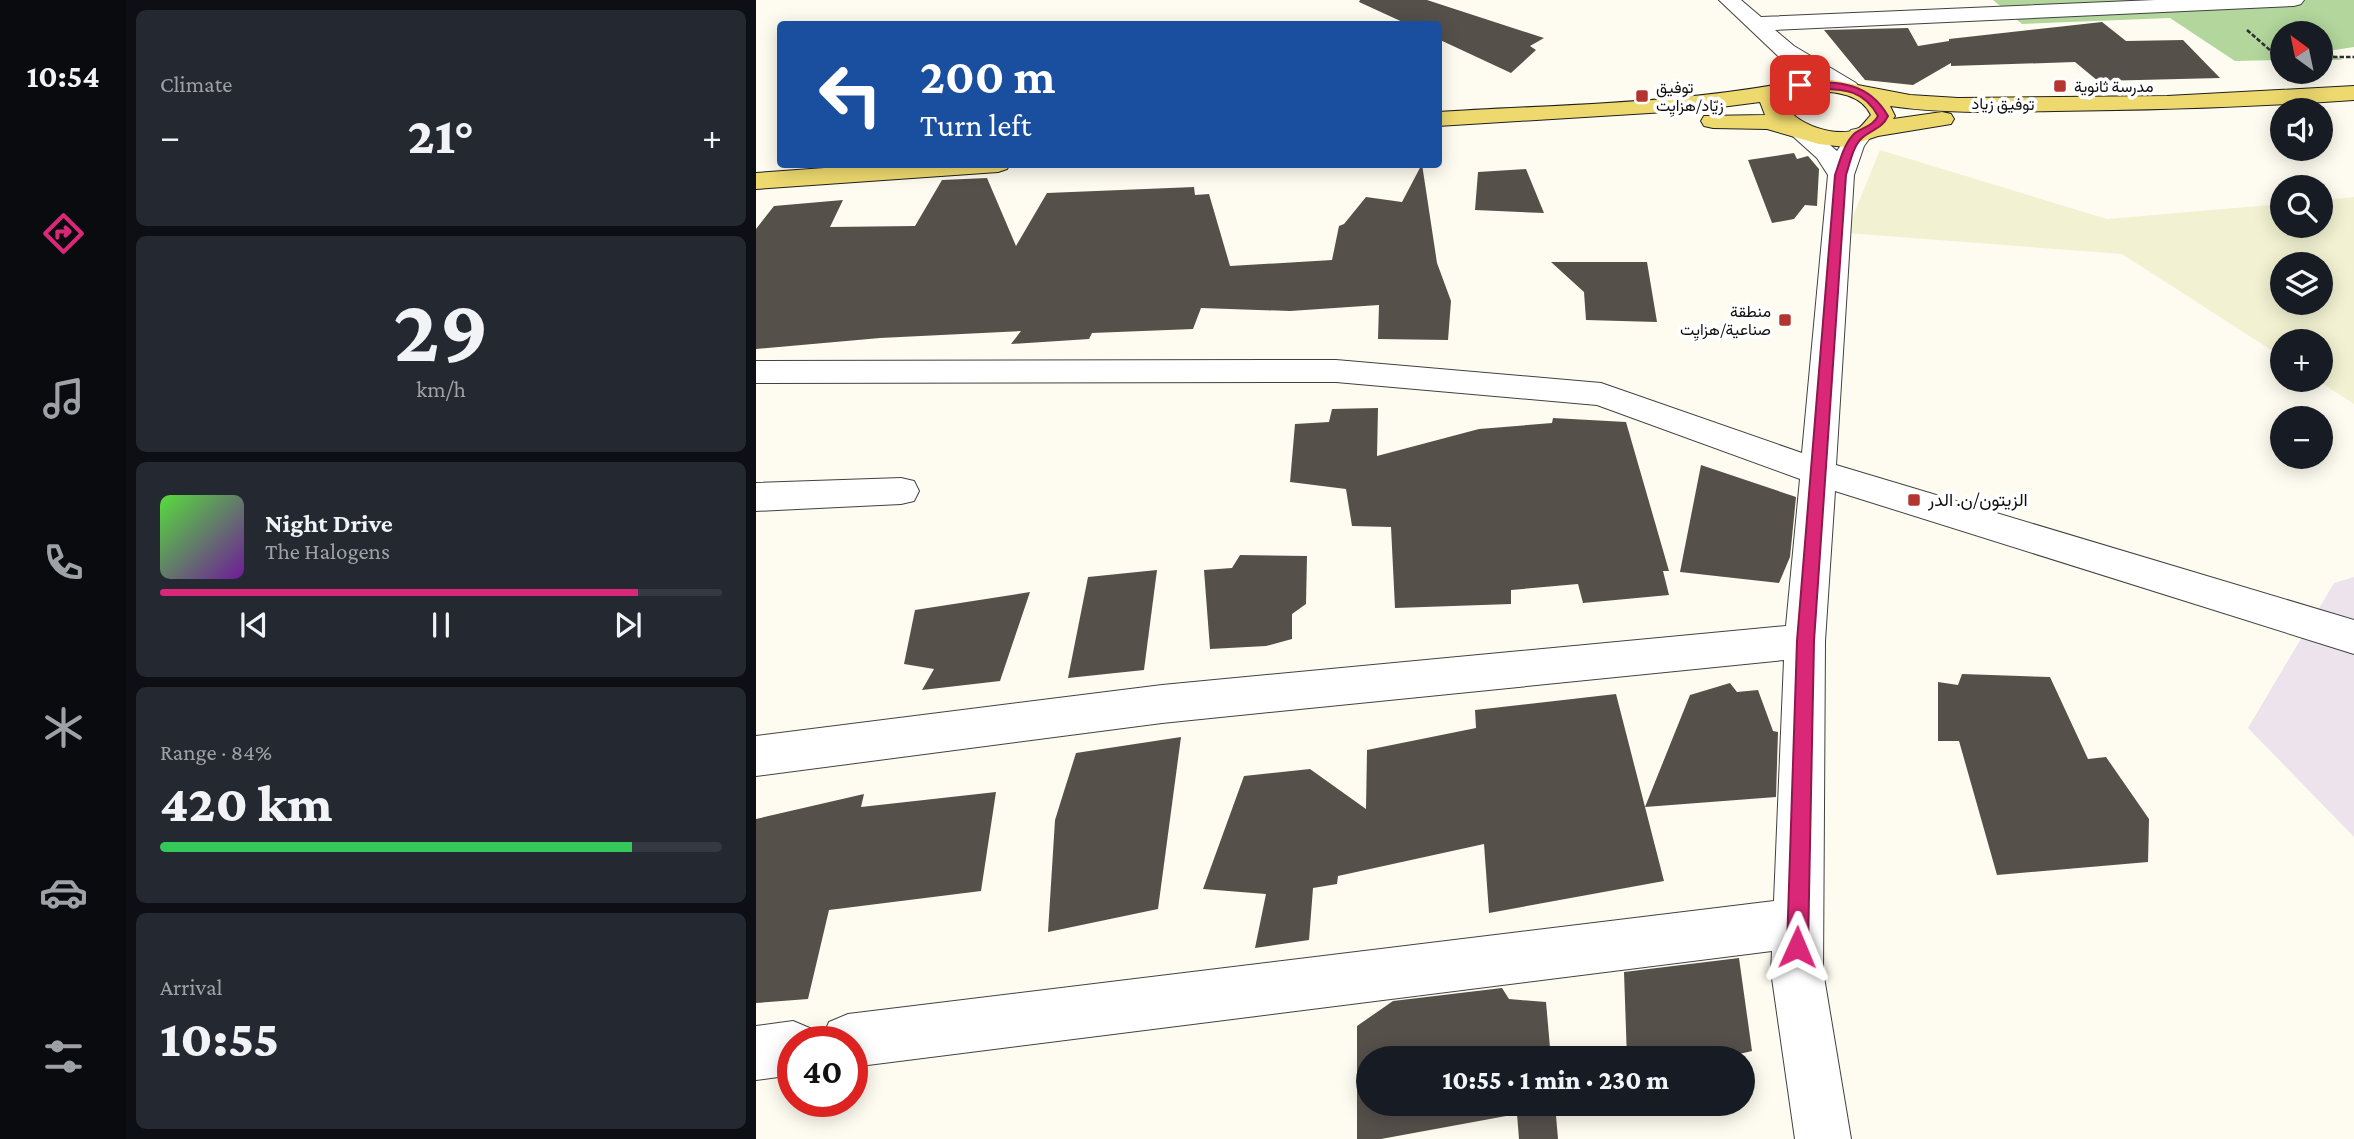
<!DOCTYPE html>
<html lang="en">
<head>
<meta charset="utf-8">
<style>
	body { margin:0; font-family:"Crimson Pro",Vazirmatn,serif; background:#242831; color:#f1f3f6; height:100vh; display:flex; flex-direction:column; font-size:26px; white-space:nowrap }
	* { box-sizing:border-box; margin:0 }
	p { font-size:23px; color:#9ea1a6 }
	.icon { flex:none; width:38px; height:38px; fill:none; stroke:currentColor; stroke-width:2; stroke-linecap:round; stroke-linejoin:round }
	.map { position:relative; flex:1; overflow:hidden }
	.drawer { display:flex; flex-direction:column; gap:10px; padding:10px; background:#0d0f14; width:630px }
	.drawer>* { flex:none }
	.top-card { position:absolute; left:21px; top:21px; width:665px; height:147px; border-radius:7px; box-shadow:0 4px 18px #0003; background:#1a4fa0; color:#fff; overflow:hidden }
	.needle { width:46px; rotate:327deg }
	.controls { position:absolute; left:1514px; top:21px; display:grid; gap:14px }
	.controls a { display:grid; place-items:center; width:63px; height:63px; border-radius:50%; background:#171b24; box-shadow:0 4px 18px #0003; font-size:35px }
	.speed { position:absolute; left:21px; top:1026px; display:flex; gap:14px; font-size:35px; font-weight:700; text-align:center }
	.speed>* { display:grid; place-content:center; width:91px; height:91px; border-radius:50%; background:#171b24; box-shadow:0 4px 18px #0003; line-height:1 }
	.speed .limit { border:10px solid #d22; background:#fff; color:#111 }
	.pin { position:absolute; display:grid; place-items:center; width:60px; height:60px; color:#fff; margin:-30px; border-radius:14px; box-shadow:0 4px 10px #0006 }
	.me { position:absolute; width:77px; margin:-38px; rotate:1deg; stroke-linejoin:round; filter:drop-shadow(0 0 5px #0008) }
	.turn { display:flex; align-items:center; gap:24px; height:147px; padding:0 28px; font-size:32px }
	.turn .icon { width:91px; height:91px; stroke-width:2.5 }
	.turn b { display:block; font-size:49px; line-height:60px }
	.big { font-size:52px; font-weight:800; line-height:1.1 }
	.drawer .tile { flex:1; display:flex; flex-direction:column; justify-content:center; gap:10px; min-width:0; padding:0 24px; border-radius:10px; background:#242831 }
	.drawer .dial { align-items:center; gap:0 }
	.dial b { font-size:91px; line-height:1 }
	.song { display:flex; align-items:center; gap:21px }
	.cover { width:84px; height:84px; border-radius:10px; background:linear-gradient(135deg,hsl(110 70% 55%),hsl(280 70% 35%)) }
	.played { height:7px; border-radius:4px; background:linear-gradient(90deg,#db2777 85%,#363941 85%) }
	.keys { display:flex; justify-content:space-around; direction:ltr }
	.heat { display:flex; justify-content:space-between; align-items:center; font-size:38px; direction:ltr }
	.charge { height:10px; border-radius:5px; background:linear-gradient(90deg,#34c759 84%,#363941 0) }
	.trip { position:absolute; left:600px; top:1046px; width:399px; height:70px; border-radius:35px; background:#171b24; box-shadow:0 4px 18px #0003; font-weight:800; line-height:70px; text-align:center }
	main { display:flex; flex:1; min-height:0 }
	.dock { display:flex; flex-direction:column; width:126px; justify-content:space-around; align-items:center; background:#090b0e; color:#9ea1a6 }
	.dock .icon { width:49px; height:49px }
	.dock .selected { color:#db2777 }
	.dock b { font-size:32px; color:#f1f3f6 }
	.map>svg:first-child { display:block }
</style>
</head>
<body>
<main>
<nav class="dock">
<b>10:54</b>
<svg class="icon selected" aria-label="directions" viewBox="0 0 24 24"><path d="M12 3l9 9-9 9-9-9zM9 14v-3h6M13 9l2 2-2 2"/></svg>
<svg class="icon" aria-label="music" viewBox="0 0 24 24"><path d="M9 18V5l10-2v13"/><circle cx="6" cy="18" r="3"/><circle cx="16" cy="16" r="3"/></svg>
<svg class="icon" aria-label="phone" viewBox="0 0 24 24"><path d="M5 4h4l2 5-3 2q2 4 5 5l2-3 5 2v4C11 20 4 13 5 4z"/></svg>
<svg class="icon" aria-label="climate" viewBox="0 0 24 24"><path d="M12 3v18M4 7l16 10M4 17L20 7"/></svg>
<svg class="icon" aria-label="car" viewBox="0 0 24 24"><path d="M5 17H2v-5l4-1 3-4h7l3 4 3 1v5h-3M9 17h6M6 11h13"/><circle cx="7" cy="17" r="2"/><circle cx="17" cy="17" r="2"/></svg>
<svg class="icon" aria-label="filters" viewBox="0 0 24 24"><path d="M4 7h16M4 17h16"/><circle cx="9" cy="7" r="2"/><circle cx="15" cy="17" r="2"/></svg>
</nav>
<section class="drawer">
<div class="tile"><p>Climate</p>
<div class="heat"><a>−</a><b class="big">21°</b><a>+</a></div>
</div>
<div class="tile dial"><b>29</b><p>km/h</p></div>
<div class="tile">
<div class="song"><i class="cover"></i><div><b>Night Drive</b><p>The Halogens</p></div></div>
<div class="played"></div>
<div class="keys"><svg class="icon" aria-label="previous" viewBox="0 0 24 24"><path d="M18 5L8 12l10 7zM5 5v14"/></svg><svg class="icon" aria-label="pause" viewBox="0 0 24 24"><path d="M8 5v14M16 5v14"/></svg><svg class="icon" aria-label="next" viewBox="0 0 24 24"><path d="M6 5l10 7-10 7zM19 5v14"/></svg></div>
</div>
<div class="tile"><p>Range · 84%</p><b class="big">420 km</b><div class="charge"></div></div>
<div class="tile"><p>Arrival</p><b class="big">10:55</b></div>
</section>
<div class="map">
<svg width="1598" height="1139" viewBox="0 0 1598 1139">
	<rect width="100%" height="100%" fill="#fefcf0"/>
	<polygon fill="#ece3ec" points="1598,577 1598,837 1492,728 1578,583"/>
	<path fill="#f2f2d2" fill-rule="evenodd" d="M1124,150L1351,219L1526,204V226H1564L1565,200L1598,197V404L1561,380H1564V341H1526V357L1366,254L1090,233ZM1526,264H1564V303H1526Z"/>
	<polygon fill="#b2d69c" points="1237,0 1598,0 1598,47 1572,51 1586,60 1565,60 1564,33 1526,33 1526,60 1479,61 1414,18 1266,24"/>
	<g fill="#56504b">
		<polygon points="604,0 671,0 788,38 774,46 780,50 755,73 682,39 682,24 651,24 603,2"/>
		<polygon points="1346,22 1370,41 1427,40 1464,78 1342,81 1319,62 1195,66 1195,63 1157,85 1109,80 1068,30 1152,28 1162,46 1193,41 1193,39"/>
		<polygon points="1038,153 1041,159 1052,156 1063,169 1061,206 1049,205 1038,219 1016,223 992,160"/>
		<polygon points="666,164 681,263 695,301 692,340 622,339 623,305 534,311 445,308 437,329 336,333 333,339 255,344 265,331 124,338 0,349 0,229 18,206 87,200 74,227 159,226 186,180 231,178 260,246 291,193 438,187 439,195 453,194 474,266 576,260 583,226 588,224 610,197 646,202"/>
		<polygon points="770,169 788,213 719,210 722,172"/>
		<polygon points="795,262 891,262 901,322 830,320 828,292"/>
		<polygon points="622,408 621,456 723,429 796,423 797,418 870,422 913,571 907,571 913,595 827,603 822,584 755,590 755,604 639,608 635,527 596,526 590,489 534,482 539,424 573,422 576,409"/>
		<polygon points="945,465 1040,497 1034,557 1023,583 924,572"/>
		<polygon points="484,555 551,556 550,604 536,614 536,639 510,646 454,649 448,570 476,568"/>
		<polygon points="401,570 388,670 312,678 332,577"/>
		<polygon points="274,592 244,681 166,690 178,669 148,664 159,610"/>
		<polygon points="1206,674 1294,677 1332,759 1350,757 1393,819 1392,862 1241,875 1203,741 1182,741 1182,682 1202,685"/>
		<polygon points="974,683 981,692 1002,690 1017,731 1022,732 1020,797 889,807 934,695"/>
		<polygon points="860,694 908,881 733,913 728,844 582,876 581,884 557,888 553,940 499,948 510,894 447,889 488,776 554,769 610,809 611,750 720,728 719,710"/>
		<polygon points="425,737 402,909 292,932 299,820 320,753"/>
		<polygon points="240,792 225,891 73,910 52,999 0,1003 0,819 108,794 105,807"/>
		<polygon points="983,958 996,1051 962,1059 871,1059 868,972"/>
		<polygon points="746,988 753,999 790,1002 795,1059 612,1059 612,1104 799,1104 802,1139 763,1139 761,1114 625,1139 601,1139 601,1026 637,1001"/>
	</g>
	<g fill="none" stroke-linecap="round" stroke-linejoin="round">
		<g stroke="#414141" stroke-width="2">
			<g id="minor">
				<polygon points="963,0 985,0 1005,17 1399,0 1548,0 1545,4 1538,6 1019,30 1038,46 1100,83 1104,88 1100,93 1084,93 1022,56"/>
				<polygon points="1043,124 1052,126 1081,151 1095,130 1104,128 1113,130 1116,135 1108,146 1098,175 1080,465 1598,620 1598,654 1079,491 1069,641 1067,971 1095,1139 1039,1139 1015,971 1016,951 96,1067 96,1041 65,1041 73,1022 92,1014 1018,901 1028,660 406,723 0,776 0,736 406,685 1030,626 1044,479 841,405 580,382 0,383 0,361 580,360 845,383 1046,453 1072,175 1061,158 1031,131 1034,126"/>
				<polygon points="145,478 158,481 163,491 158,501 145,504 0,511 0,483"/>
				<polygon points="37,1021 56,1029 61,1041 37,1041 37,1075 0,1080 0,1026"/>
			</g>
		</g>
		<g stroke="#1f1f1f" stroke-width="2">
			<g id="major">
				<path d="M1060,77L1154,95L1202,98L1411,96L1598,86V100C1498,107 1399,110 1299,111C1244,112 1189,114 1134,106L1139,116L1137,119L1186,112L1195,114L1198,119L1195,124L1122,136L1089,147L1063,144L1011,129L957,128L948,126L945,121L948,116L1009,115L1004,102L942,110L682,126V112C808,104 937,104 1060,77ZM1060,91C1081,92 1105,94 1115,115C1111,119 1107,125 1103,128C1083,140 1037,124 1028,103L1035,96Z"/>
				<polygon points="124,164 254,164 251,169 242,172 0,189 0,173"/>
			</g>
		</g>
		<g stroke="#303030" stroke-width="2.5" stroke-dasharray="4.5 2" stroke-linecap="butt">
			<polyline points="1491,30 1515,51 1526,53"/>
			<polyline points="1564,57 1598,57"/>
		</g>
		<use href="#minor" fill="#fff" fill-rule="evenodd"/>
		<use href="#major" fill="#eed96f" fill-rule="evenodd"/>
	</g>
	<path fill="#db2777" stroke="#8e194d" stroke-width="2" d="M1044,82C1082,82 1112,81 1132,116C1126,129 1116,129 1106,138C1097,146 1094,163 1090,175L1058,641L1052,947L1049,954L1041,958L1034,954L1031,947L1041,641L1079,175C1084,161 1088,143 1099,133C1107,127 1117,126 1122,116C1103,81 1074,92 1041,87L1040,85Z"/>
	<g fill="#b43430" stroke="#fff" stroke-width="2.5">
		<rect x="1297" y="79" width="14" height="14" rx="3.5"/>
		<rect x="879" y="89" width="14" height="14" rx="3.5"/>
		<rect x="1022" y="313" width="14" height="14" rx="3.5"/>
		<rect x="1151" y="493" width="14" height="14" rx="3.5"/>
	</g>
	<g text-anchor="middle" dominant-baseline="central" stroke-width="7" stroke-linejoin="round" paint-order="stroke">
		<g font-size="16" fill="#0e0e0e" stroke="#fff" text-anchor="start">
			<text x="1318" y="86">مدرسة ثانوية</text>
			<text x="900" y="87">توفيق<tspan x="900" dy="18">زيّاد/هزايِت</tspan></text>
			<text x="1015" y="311" text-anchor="end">منطقة<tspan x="1015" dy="18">صناعية/هزايِت</tspan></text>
		</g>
		<g font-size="16" fill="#0e0e0e" stroke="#fff">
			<text transform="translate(1247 104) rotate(1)">توفيق زياد</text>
		</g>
		<g font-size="18" fill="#0e0e0e" stroke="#fff" text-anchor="start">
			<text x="1172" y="500">الزيتون/ن. الدر</text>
		</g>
	</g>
</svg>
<div class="controls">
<a><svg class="needle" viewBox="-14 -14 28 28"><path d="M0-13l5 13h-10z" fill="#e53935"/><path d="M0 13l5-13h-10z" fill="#9ea1a6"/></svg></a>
<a><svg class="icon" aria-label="sound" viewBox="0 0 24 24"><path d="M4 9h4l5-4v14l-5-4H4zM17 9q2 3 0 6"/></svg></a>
<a><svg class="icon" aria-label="search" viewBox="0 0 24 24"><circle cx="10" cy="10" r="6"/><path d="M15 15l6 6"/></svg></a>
<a><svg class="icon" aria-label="layers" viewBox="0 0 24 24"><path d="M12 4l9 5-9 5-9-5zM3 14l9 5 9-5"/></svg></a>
<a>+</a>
<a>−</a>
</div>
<div class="speed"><div class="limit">40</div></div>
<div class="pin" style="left:1044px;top:85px;background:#d93025"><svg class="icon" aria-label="arrive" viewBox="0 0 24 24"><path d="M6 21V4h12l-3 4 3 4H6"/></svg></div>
<svg class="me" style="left:1041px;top:947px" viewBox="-20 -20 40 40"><path d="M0-17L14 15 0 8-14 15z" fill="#db2777" stroke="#fff" stroke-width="4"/></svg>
<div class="trip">10:55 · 1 min · 230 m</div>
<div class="top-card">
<div class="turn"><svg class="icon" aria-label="left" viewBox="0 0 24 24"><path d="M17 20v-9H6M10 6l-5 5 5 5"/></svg><div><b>200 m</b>Turn left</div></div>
</div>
</div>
</main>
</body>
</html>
